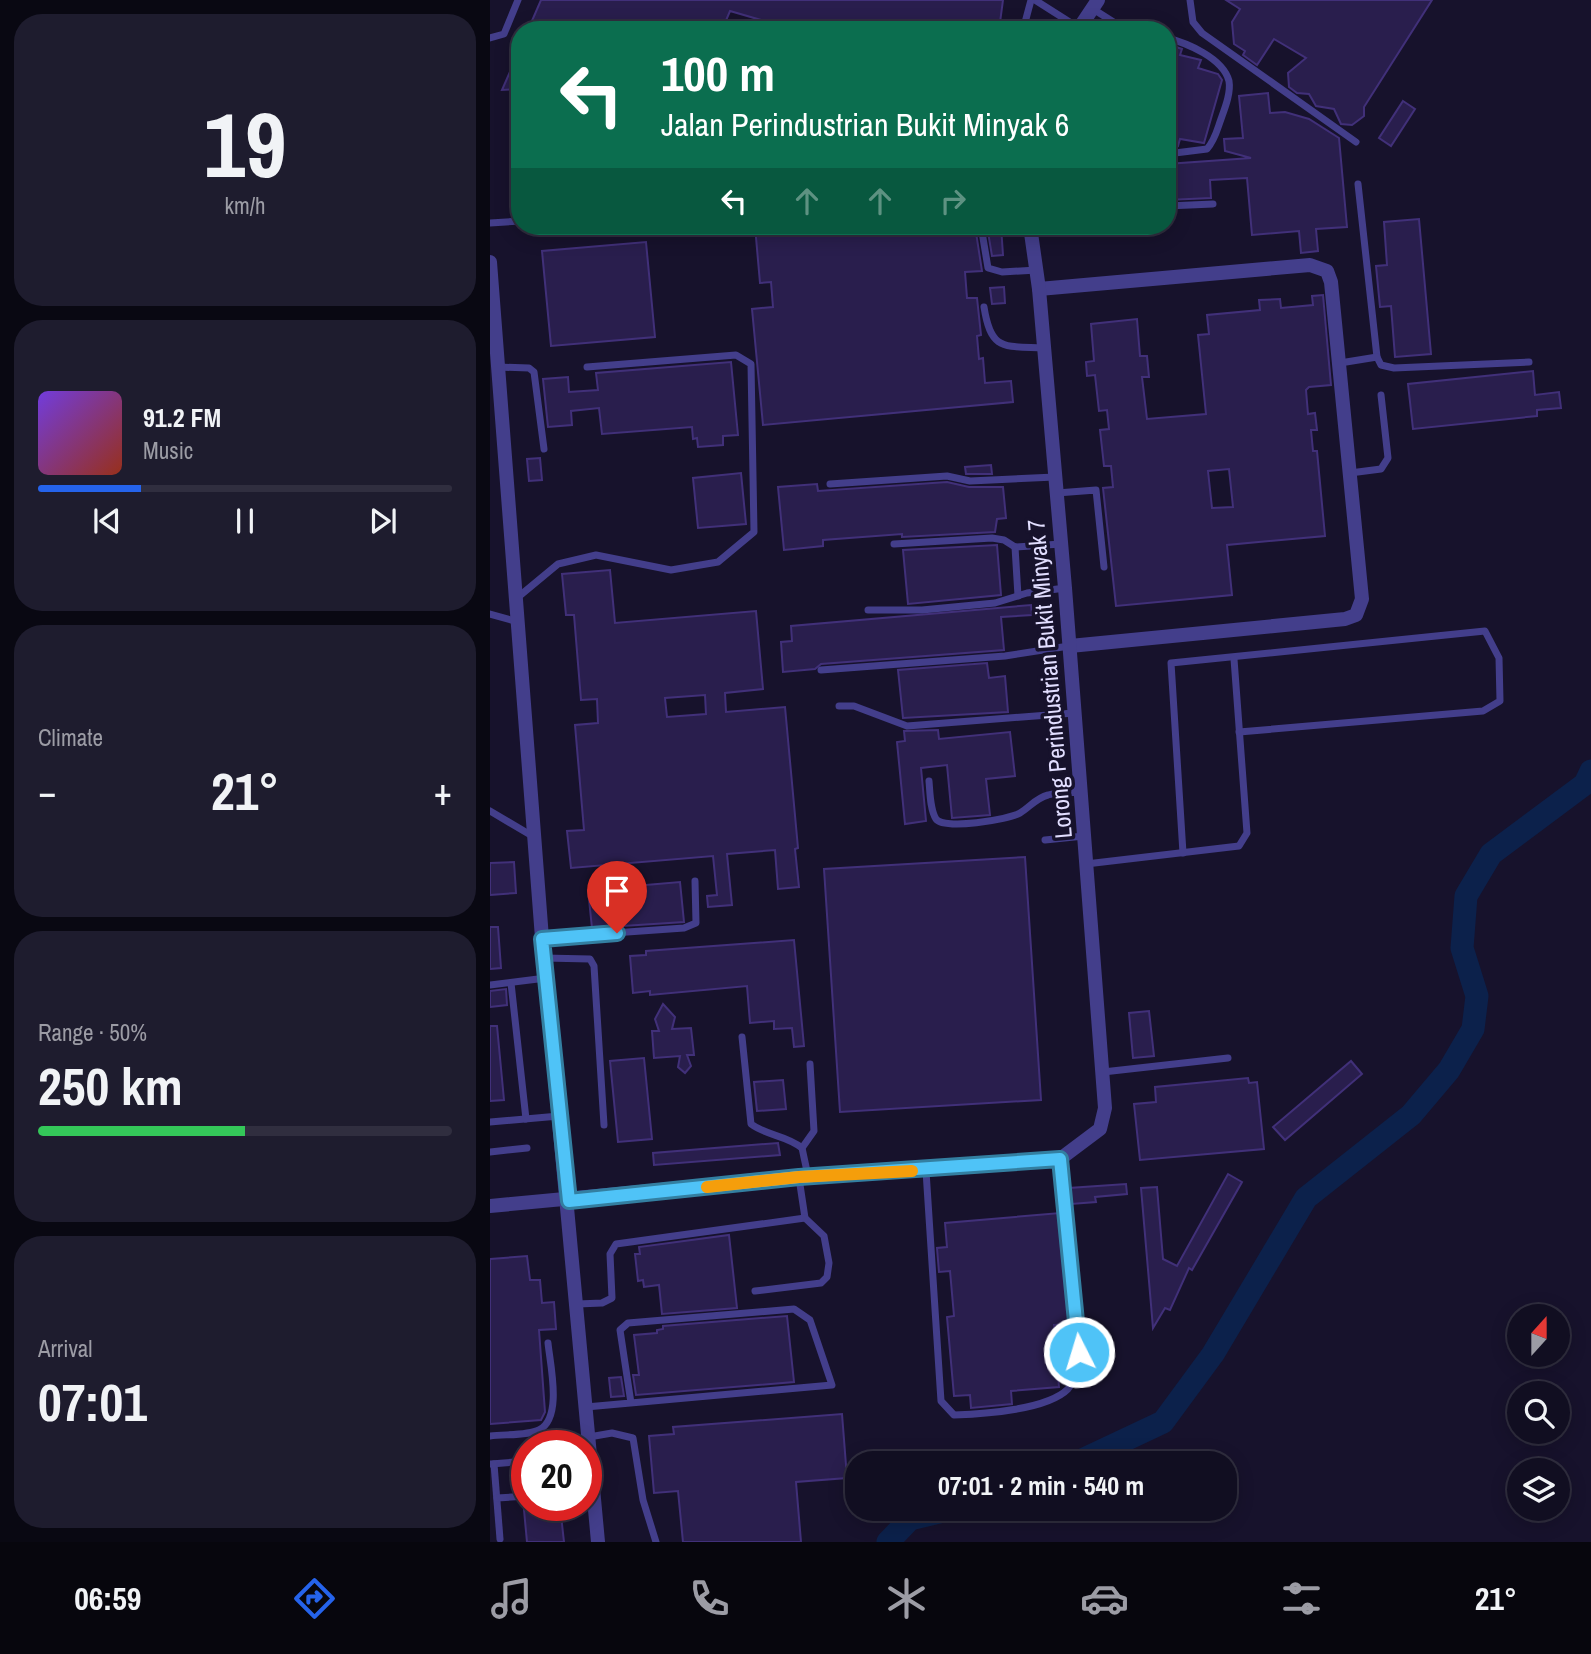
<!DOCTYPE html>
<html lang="en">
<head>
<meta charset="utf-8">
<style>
	body { margin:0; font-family:"Archivo Narrow",sans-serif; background:#1e1c2e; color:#f1f3f6; height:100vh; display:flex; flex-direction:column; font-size:26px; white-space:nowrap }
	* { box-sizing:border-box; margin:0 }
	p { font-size:23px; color:#9c9ca5 }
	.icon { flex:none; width:38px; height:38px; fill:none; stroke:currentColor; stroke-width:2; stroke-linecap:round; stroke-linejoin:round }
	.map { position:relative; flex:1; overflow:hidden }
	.side { display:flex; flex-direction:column; gap:14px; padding:14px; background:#090812; width:490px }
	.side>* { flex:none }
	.top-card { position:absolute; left:21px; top:21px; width:665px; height:214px; border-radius:28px; box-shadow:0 4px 18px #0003,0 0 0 2px #302e3f; background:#0b6e4f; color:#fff; overflow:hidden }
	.needle { width:46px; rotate:21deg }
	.fabs { position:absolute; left:1017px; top:1304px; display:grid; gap:14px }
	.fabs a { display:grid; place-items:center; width:63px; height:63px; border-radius:50%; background:#110e21; box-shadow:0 4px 18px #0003,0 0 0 2px #302e3f; font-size:35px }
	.speed { position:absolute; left:21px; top:1430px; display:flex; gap:14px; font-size:35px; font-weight:700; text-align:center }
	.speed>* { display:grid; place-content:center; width:91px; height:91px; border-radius:50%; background:#110e21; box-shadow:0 4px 18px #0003,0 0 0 2px #302e3f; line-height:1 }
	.speed .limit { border:10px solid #d22; background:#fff; color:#111 }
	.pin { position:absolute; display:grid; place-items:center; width:60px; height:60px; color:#fff; margin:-72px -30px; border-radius:50% 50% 50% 0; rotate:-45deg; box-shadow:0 0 7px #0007 }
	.pin .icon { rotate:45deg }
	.me { position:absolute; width:77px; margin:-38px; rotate:355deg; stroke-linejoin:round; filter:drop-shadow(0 0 5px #0008) }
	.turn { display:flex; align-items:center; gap:24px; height:147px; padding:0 35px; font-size:32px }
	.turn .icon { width:91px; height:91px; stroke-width:2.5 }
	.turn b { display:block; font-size:49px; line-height:60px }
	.lanes { display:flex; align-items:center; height:66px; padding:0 35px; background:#0003; justify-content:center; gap:35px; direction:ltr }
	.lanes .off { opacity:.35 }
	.big { font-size:52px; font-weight:700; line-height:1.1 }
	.side .tile { flex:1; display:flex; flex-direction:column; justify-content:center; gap:10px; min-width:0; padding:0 24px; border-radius:28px; background:#1e1c2e }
	.side .dial { align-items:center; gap:0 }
	.dial b { font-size:91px; line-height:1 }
	.song { display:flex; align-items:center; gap:21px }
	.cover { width:84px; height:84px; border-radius:10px; background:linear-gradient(135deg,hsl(260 70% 55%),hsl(10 70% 35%)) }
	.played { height:7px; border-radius:4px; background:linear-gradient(90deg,#2563eb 25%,#302e3f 25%) }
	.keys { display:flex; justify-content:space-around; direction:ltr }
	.heat { display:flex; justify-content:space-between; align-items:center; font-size:38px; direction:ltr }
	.charge { height:10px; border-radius:5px; background:linear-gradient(90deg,#34c759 50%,#302e3f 0) }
	.trip { position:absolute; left:355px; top:1451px; width:392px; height:70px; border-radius:28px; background:#110e21; box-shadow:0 4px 18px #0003,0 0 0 2px #302e3f; font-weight:700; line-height:70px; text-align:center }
	.tab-bar { display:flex; height:112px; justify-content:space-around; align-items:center; background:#07060d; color:#9c9ca5 }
	.tab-bar .icon { width:49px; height:49px }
	.tab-bar .current { color:#2563eb }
	.tab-bar b { font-size:32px; color:#f1f3f6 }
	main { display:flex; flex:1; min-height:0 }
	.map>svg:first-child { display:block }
</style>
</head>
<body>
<main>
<section class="side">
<div class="tile dial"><b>19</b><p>km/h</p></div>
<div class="tile">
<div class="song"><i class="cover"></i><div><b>91.2 FM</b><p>Music</p></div></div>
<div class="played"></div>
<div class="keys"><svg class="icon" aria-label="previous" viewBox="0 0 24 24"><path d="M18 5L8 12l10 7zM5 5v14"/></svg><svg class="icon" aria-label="pause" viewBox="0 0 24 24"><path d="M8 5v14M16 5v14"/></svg><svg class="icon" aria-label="next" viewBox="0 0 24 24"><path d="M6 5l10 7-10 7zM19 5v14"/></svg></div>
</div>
<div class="tile"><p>Climate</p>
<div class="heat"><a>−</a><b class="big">21°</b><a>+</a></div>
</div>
<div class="tile"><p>Range · 50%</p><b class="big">250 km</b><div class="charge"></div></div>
<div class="tile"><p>Arrival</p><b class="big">07:01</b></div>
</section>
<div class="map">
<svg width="1101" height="1542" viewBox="0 0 1101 1542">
	<rect width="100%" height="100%" fill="#17122c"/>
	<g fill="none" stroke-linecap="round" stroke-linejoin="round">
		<g stroke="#0c214b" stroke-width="23">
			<polyline points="586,1463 673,1422 723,1354 816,1198 921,1115 959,1070 983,1029 987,996 972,948 976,896 1001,854 1095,784 1101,771"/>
			<polyline points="398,1542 420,1519 466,1508"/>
		</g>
	</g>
	<g fill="#291e4d" stroke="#413079" stroke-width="2" fill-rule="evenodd">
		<polygon points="51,0 513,0 509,30 276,30 278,22 240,11 232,30 38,30"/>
		<polygon points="736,0 942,0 874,107 874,116 862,125 851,124 844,109 826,106 819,94 807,93 799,87 798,73 816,58 784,39 767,65 753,55 755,51 744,44 742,22 750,9"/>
		<polygon points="677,44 692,49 690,55 711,60 708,68 728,74 732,80 714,143 690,139 688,146 677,144"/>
		<polygon points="30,49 30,89 12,90"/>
		<polygon points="778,93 780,113 795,112 819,119 849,138 857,227 826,229 828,251 811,253 809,231 762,235 757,178 720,180 721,198 677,200 677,164 761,158 735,151 734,139 753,138 749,96"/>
		<polygon points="913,101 925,109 901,146 889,138"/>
		<polygon points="929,219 941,354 905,357 901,306 890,307 886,266 897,265 894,222"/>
		<polygon points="265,226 485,226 492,271 475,272 477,298 487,298 491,335 487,336 489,359 493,358 495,383 521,381 523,402 273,425 262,309 283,307 281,282 270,283"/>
		<polygon points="497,226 511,226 513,255 502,256"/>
		<polygon points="156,242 165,337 61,346 52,251"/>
		<polygon points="514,287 515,303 502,304 500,288"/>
		<path d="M833,295L841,385L819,387L816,390L818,414L825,413L827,430H821L823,451H827L835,536L737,545L742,595L626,606L613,488L623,487L621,466H614L610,430L619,429L617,410L609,411L605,375L597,376L596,362L604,361L601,324L647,319L650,356H657L659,377H652L657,419L716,414L708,335L719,334L717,315L770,310L769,300L790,299L791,308L823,305L822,296ZM739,469L743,507L722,508L718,471Z"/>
		<polygon points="241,362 248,435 233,436 233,445 208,447 207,438 203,439 202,427 112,434 109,408 81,411 82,425 58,427 53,379 78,377 79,392 108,390 106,373"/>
		<polygon points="1043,371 1045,395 1069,392 1071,408 1047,410 1047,416 923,429 918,384"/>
		<polygon points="50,458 52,480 39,481 37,459"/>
		<polygon points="501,465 502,474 476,474 475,467"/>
		<polygon points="251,473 256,524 208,528 203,478"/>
		<polygon points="457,482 479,487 513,487 516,518 507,519 505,532 412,537 412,534 333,540 333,546 294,550 288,487 327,484 328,491"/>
		<polygon points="507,545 511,595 418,604 413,550"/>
		<path d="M120,570L125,623L266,611L273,689L235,693L236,712L295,707L308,848L305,849L309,887L288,889L285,850L237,854L242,905L218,907L217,896L227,895L223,856L81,868L77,831L94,830L85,725L108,723L107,699L91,700L84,615H76L72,574ZM215,695L216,714L177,717L175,698Z"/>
		<polygon points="541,605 542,615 511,617 514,650 331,664 325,669 293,672 291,642 302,641 301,626"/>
		<polygon points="497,663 499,678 515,676 518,712 413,718 408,670"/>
		<polygon points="448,730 449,739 520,732 525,776 496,779 500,815 462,818 457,765 431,768 436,821 415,824 407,742 415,741 414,731"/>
		<polygon points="535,857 551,1100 350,1112 334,869"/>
		<polygon points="24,862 26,893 0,895 0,863"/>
		<polygon points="190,882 194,922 102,928 98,890"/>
		<polygon points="0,927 8,927 11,968 0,969"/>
		<polygon points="304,940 314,1046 304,1047 302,1028 284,1029 284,1021 260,1023 257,986 160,995 160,991 143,993 140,956 156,955 156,951"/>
		<polygon points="16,989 17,1005 0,1007 0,991"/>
		<polygon points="173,1004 185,1017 182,1029 201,1028 204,1055 197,1055 201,1066 195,1073 188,1067 190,1056 164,1058 162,1031 169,1031 165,1019"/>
		<polygon points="659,1011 664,1056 643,1058 639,1013"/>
		<polygon points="0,1026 7,1026 14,1100 0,1101"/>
		<polygon points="154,1058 162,1139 128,1142 120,1061"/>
		<polygon points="861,1061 872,1074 795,1140 783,1127"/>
		<polygon points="758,1078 759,1083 767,1082 774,1149 650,1160 644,1104 666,1102 665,1087"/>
		<polygon points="293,1080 296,1109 267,1111 264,1082"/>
		<polygon points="288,1143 290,1155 164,1165 163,1153"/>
		<polygon points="738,1174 752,1182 702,1270 699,1268 680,1310 675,1308 663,1328 651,1188 667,1187 673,1259 687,1266"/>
		<polygon points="636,1184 637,1194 605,1197 606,1202 581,1204 579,1188"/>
		<polygon points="570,1213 580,1324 564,1325 569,1387 521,1391 522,1404 481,1408 480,1395 464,1396 457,1317 464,1316 460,1271 449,1272 447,1248 457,1247 455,1223"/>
		<polygon points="239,1235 247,1308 172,1314 169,1285 154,1287 153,1280 148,1281 145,1254 150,1254 149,1247"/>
		<polygon points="37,1256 40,1280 50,1280 52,1303 64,1302 66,1329 49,1330 55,1412 51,1420 0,1424 0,1259"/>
		<polygon points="297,1316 304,1382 146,1395 143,1375 149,1375 144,1335 167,1333 167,1330 173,1329 173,1326"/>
		<polygon points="131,1377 134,1396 121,1397 119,1378"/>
		<polygon points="352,1414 357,1478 306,1482 311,1542 193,1542 188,1491 164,1493 159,1436 184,1434 183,1427"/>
		<polygon points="70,1506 74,1542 37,1542 34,1510"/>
	</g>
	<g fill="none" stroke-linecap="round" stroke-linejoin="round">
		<g stroke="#433e8b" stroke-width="7">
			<polyline points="545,0 589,28"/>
			<polyline points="700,0 703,22 712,33 866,142"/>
			<polyline points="603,9 636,30"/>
			<polyline points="533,30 541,0"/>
			<polyline points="0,38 14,34 28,0"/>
			<path d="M677,38C697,43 733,58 739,81C741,93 735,108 731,119C727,130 725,140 717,149L677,154"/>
			<polyline points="868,184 887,357"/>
			<polyline points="677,206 723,204"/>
			<polyline points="0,223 30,221"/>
			<polyline points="491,226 498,268 512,272 547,270"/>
			<path d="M494,307C501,351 513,346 553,348"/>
			<polyline points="850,363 887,357 891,365 904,368 1039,362"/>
			<polyline points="8,367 39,368 44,372 54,449"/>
			<polyline points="860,473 891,469 898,458 891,395"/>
			<polyline points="340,484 457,476 480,481 565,477"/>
			<polyline points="567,493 606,490 614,567"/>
			<polyline points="404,544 502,538 514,540 525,547 571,544"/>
			<polyline points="525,547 528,596"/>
			<polyline points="27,598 68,564 106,555 181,570 228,562 264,532 261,364 246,355 97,367"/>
			<polyline points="378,610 432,610 505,603 537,593 575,588"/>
			<polyline points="0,614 28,622"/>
			<polyline points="331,670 515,656 579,646"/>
			<polyline points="349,706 364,706 417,726 584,713"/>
			<path d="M439,781C440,792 440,810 446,819C453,830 519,820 530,813C540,807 546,798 558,795C568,792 580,793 590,792"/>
			<polyline points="0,811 44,837"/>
			<polyline points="555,840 594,836"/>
			<polyline points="693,853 681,663 995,631 1009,658 1010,701 993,711 749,732"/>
			<polyline points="596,864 749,846 757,833 744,659"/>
			<polyline points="52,938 194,928 206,923 205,881"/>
			<polyline points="54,958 100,959 104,966 114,1125"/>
			<polyline points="21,983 36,1119"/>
			<polyline points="0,985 56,978"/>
			<path d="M252,1037L261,1124C277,1136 296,1135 312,1148"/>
			<polyline points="613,1072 738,1058"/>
			<polyline points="0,1122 69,1116"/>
			<polyline points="0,1152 37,1148"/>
			<path d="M436,1171L451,1401L464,1415C492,1414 557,1410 578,1389C601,1364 573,1199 570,1159"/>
			<polyline points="318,1176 312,1148 324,1131 320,1064"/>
			<polyline points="265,1291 331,1283 337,1277 339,1263 334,1236 315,1218 309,1178"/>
			<polyline points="88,1304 112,1303 122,1298 120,1254 126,1244 315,1218"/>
			<polyline points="96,1407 342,1385 320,1320 304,1309 138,1323 130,1330 141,1403"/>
			<path d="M0,1436C14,1434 37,1436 49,1430C73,1418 60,1364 58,1343"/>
			<polyline points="99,1437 122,1433 143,1438 153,1500 166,1542"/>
			<polyline points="1,1464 37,1461"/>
			<polyline points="4,1464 10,1539"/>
			<polyline points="7,1498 37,1496"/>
		</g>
		<g stroke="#433e8b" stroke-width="14">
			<polyline points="588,30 608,0"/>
			<polyline points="0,262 52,938 108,1542"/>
			<polyline points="549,289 820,265 837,271 841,282 872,599 866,615 855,619 580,646"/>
			<polyline points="0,1206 309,1177 570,1159 610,1129 615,1108 575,588 549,289 540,226"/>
		</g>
	</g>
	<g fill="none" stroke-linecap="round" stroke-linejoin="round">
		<g stroke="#337fa1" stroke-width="18">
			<polyline id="route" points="127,933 52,939 79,1201 309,1177 570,1159 589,1352"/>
		</g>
		<use href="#route" stroke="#4fc3f7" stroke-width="12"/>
		<polyline stroke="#f59e0b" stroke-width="12" points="217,1187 309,1177 422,1171"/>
	</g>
	<g text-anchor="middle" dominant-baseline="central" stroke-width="7" stroke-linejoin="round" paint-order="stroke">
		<g font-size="24" fill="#e2deff" stroke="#17122c">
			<text transform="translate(559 679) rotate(-95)">Lorong Perindustrian Bukit Minyak 7</text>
		</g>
	</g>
</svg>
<div class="fabs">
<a><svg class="needle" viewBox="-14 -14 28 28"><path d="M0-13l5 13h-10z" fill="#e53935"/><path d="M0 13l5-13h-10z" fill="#9c9ca5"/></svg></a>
<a><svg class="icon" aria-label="search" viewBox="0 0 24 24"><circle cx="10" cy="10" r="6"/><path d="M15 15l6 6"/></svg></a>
<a><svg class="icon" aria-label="layers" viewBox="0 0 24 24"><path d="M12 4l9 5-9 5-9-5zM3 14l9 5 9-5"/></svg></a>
</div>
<div class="speed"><div class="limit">20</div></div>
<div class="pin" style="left:127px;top:933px;background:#d93025"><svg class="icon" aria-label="arrive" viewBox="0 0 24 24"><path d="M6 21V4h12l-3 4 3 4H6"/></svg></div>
<svg class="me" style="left:589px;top:1352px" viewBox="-20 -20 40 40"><circle r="17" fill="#4fc3f7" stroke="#fff" stroke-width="3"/><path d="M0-11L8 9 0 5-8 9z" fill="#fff"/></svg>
<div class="trip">07:01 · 2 min · 540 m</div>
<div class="top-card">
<div class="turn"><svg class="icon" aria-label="left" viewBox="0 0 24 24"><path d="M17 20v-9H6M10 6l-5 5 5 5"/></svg><div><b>100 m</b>Jalan Perindustrian Bukit Minyak 6</div></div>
<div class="lanes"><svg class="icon" aria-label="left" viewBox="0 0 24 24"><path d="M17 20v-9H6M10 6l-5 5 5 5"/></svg><svg class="icon off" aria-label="ahead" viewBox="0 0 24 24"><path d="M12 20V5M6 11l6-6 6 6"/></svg><svg class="icon off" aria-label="ahead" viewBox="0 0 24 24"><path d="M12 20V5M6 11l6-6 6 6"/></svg><svg class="icon off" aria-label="right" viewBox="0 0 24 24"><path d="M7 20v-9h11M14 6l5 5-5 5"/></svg></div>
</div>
</div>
</main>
<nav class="tab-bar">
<b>06:59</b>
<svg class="icon current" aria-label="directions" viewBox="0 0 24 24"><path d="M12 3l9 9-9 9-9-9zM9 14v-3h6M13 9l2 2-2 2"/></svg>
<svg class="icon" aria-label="music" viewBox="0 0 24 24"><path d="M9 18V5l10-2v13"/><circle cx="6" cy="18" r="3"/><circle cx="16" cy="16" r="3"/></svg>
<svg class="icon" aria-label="phone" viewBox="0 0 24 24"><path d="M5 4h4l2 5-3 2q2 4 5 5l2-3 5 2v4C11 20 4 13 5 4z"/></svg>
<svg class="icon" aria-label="climate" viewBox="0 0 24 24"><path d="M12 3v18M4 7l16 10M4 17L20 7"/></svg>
<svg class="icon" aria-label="car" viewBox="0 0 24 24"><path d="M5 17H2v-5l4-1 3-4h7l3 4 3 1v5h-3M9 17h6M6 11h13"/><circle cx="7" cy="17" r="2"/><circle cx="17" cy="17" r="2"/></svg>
<svg class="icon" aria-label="filters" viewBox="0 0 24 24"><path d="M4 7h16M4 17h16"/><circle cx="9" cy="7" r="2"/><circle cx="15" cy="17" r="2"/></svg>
<b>21°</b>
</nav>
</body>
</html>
